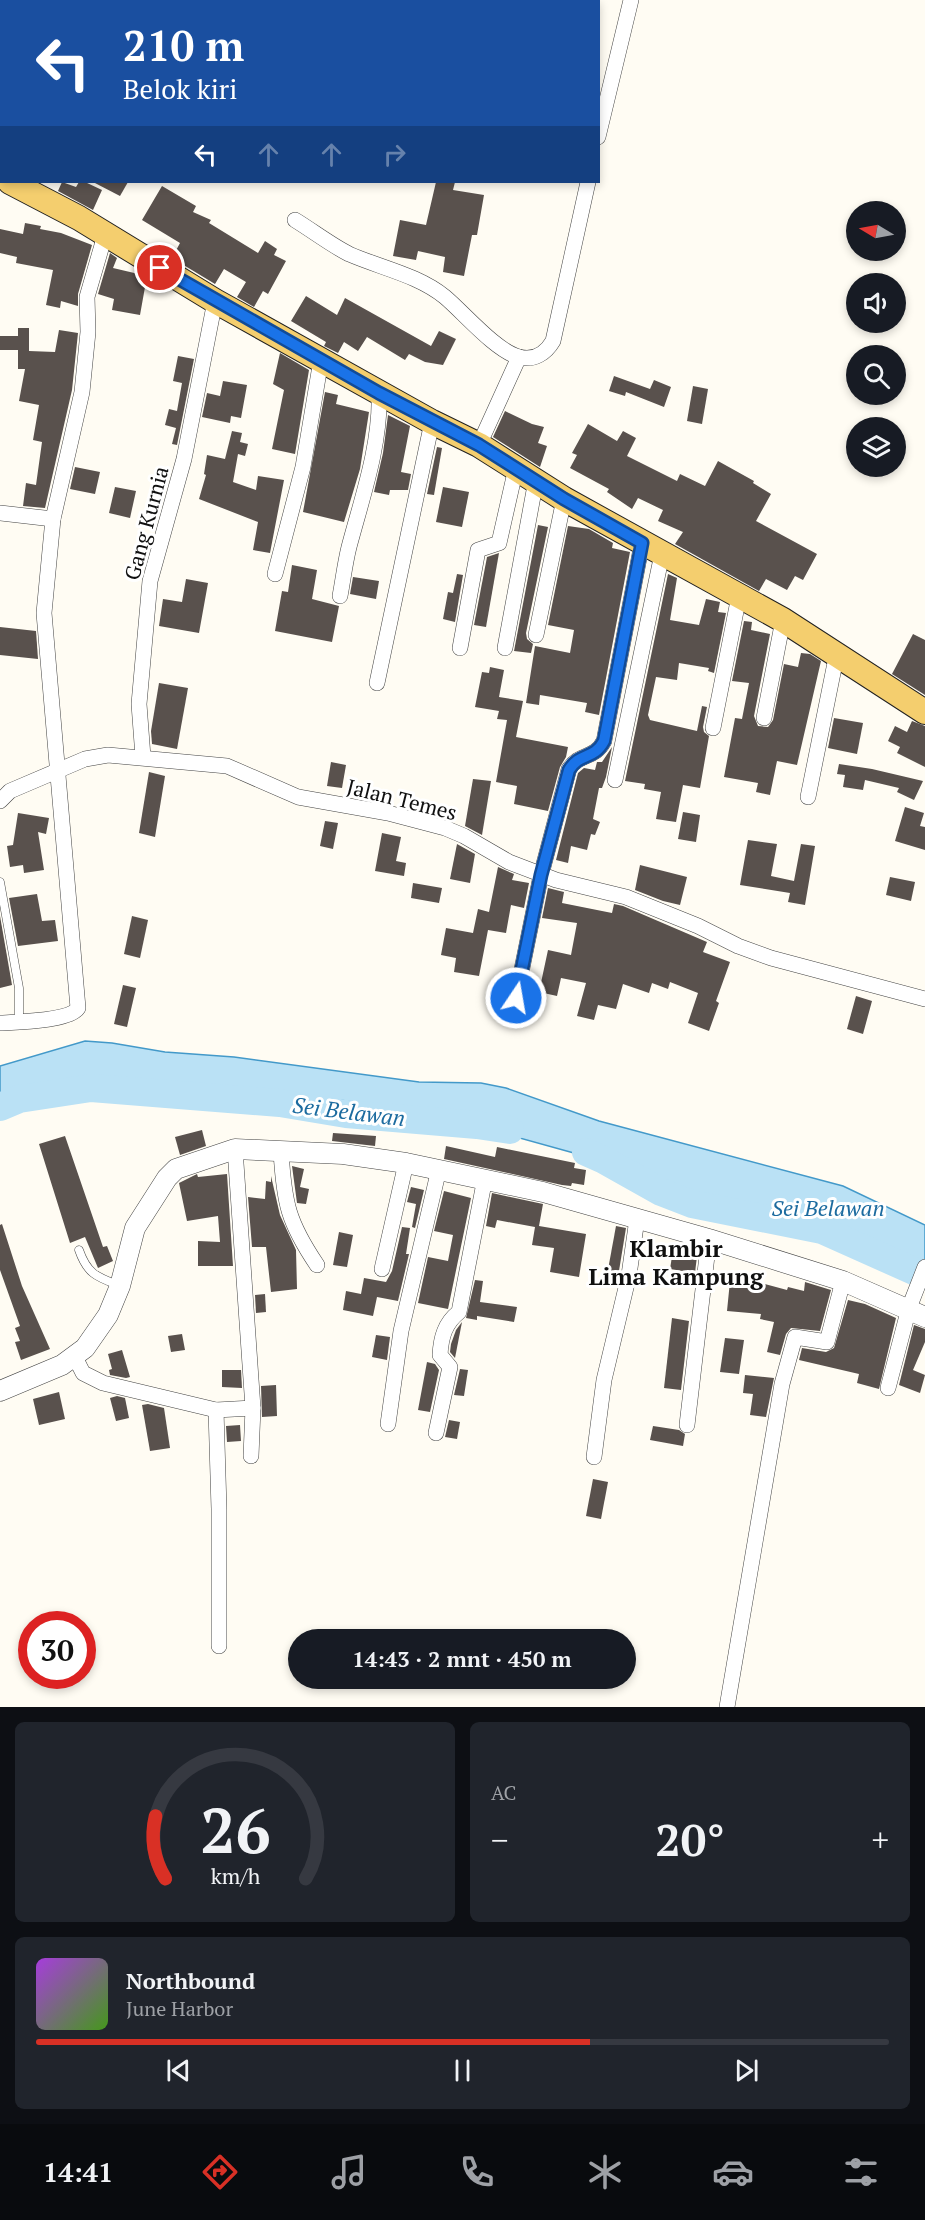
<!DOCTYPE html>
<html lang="id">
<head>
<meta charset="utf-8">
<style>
	body { margin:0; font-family:"PT Serif",serif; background:#20242c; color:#f1f3f6; height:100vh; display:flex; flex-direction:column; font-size:22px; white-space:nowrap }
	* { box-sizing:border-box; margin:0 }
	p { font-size:20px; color:#9ea1a6 }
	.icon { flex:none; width:33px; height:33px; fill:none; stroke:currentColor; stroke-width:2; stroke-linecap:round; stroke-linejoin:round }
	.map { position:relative; height:1707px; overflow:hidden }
	.panel { display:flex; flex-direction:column; gap:15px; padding:15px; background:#0d0f14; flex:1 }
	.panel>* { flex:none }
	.hud { position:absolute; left:0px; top:0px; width:600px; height:183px; box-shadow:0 3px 9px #0003; background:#1a4fa0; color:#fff; overflow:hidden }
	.needle { width:39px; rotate:280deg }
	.fabs { position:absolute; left:846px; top:201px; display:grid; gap:12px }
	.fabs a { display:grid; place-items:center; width:60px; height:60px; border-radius:50%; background:#171b24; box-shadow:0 3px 9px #0003; font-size:30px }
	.speed { position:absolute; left:18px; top:1611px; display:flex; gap:12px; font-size:30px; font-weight:700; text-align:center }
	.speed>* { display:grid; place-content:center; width:78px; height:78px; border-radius:50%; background:#171b24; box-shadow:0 3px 9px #0003; line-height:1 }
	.speed .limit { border:9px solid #d22; background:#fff; color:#111 }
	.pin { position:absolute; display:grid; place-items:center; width:51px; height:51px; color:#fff; margin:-26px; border:3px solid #fff; border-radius:50%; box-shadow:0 2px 6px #0007 }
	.me { position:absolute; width:66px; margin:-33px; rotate:12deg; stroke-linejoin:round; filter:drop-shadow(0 0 4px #0008) }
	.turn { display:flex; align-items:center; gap:21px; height:126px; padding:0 24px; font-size:27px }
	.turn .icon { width:78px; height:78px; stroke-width:2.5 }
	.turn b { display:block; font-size:42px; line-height:51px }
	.lanes { display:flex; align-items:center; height:57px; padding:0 24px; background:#0003; justify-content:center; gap:30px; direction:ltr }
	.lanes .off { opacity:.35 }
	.big { font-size:45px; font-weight:600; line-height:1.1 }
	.panel .tile { flex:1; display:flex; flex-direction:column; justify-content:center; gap:9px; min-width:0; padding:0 21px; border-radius:9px; background:#20242c }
	.panel .dial { align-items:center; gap:0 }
	.dial svg { height:156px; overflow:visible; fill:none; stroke:#363941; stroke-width:7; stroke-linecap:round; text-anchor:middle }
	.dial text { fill:#f1f3f6; stroke:none }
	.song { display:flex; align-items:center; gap:18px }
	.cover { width:72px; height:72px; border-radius:9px; background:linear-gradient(135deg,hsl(280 70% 55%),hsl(100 70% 35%)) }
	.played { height:6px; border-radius:3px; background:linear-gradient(90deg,#d93025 65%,#363941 65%) }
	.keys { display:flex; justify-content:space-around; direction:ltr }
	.heat { display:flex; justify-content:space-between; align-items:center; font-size:33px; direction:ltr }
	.panel .tiles { flex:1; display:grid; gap:15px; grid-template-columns:1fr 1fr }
	.tile:last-child { grid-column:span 2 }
	.trip { position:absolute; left:288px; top:1629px; width:348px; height:60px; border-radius:30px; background:#171b24; box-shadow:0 3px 9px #0003; font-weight:600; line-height:60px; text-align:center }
	.tab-bar { display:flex; height:96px; justify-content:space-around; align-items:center; background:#090b0e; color:#9ea1a6 }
	.tab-bar .icon { width:42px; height:42px }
	.tab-bar .selected { color:#d93025 }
	.tab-bar b { font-size:27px; color:#f1f3f6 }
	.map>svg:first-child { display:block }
</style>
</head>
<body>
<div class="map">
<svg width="925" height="1707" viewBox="0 0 925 1707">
	<rect width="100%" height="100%" fill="#fffcf3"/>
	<polygon fill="#bae1f5" stroke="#4399c9" stroke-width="1.5" points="85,1041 112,1043 165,1052 234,1057 419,1082 481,1083 506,1088 599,1121 843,1186 925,1225 925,1264 876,1245 659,1183 581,1155 441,1116 404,1110 340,1100 179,1093 108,1087 38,1092 0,1103 0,1066"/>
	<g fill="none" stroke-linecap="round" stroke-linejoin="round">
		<g stroke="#bae1f5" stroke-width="28">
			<polyline points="0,1107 19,1099 91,1088 280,1103 346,1114 477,1125 510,1130"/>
			<polyline points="586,1152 604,1160 661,1192 692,1204 822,1230 925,1276"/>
		</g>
	</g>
	<g fill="#59514d">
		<polygon points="62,182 76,187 79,182 85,182 102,190 93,210 58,191"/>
		<polygon points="93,182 128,182 120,196"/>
		<polygon points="436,182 455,182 453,190 484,195 477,235 472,235 464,276 443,272 445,257 418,251 416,260 393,256 400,220 426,225"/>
		<polygon points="162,186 196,206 193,212 211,220 209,223 258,253 265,241 277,249 274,255 286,261 268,294 263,291 254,307 237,297 246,282 224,269 215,284 172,258 180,243 142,220"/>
		<polygon points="25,223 41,226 40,229 61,233 92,245 78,294 78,306 61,301 60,308 46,305 53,270 16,263 17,257 0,253 0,229 23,234"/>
		<polygon points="110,253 117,258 113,268 147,276 140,315 112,310 114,299 98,294"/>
		<polygon points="306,296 337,315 345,298 431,346 439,331 456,339 443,365 425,362 409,354 405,360 367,337 358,351 344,342 338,353 324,346 326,342 291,321"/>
		<polygon points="18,328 29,328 29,351 55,352 59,330 78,333 72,390 45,508 23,506 26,483 36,485 42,442 33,440 39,405 19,401 25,369 18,369 18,350 0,350 0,336 18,336"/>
		<polygon points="280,353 309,370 295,454 272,449 284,390 273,384"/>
		<polygon points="178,356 194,359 177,445 172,444 176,428 165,425 169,409 177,411 182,383 173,381"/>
		<polygon points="614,376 650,389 654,380 671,387 664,407 626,392 625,396 609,391"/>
		<polygon points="223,381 247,385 241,418 231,416 230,423 202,417 207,393 220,396"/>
		<polygon points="693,386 708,389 702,424 687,421"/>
		<polygon points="325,392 338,395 336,404 369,412 360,469 344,522 303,512"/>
		<polygon points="505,411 532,424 544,427 538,443 547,446 540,467 493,437"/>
		<polygon points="388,415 410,426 401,472 411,474 408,490 390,490 389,495 374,492 383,453"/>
		<polygon points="588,424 617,441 623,431 636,438 627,456 677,481 680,474 705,486 718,461 754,481 753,483 771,494 756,521 817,554 803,580 795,576 787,590 766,579 759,591 675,544 683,532 658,521 663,510 638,498 632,509 607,492 609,489 570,468 577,455 572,453"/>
		<polygon points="232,431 242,433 240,442 248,444 245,456 238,454 233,482 256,490 258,476 284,480 270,553 253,550 258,522 199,499 206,475 204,474 207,455 225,459"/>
		<polygon points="437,447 442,448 434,495 427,494"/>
		<polygon points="75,467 100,472 95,494 70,489"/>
		<polygon points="115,487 136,491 130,518 109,513"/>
		<polygon points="443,487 469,492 462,527 436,522"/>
		<polygon points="538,525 548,527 526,633 527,639 533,644 531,653 514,651"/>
		<polygon points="568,526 589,529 613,543 612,548 630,552 599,715 585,712 587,703 540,695 539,705 526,703 535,646 570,653 574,630 548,625"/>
		<polygon points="499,553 486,627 474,625 487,557"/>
		<polygon points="292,565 317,570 312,599 339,606 332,642 275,631 282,591 288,592"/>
		<polygon points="457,574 463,575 455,622 443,619 448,592 453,593"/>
		<polygon points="668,574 677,578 670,620 699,625 706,599 720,602 718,612 726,613 714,673 708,671 709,668 679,663 677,680 656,677 648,715 650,720 697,731 702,706 707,707 703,727 704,732 709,736 700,788 683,785 676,822 656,819 661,792 644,789 645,784 625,781"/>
		<polygon points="353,577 379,581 376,599 350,594"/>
		<polygon points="186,579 208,583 199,633 159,626 163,599 182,602"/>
		<polygon points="744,621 752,622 751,630 770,634 754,716 758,726 768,727 773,720 784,664 798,667 801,653 810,654 821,661 797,765 777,761 770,795 756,792 758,783 724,777 735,718 742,719 749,683 732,681"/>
		<polygon points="0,627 36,631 38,659 0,655"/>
		<polygon points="913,634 925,640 925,695 892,674"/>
		<polygon points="490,667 504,670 499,697 523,701 516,737 568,747 566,757 560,767 548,811 514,804 517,786 496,782 507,720 497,719 499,711 475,707 482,672 489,673"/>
		<polygon points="159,683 188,688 177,749 152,744 151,731"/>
		<polygon points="834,718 863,723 857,754 828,748"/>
		<polygon points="912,721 925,726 925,767 897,753 900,747 888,741 895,726 907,732"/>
		<polygon points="612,747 606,777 602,788 599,788 593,819 600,822 595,835 591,834 587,850 571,846 568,863 556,860 578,773 584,768 595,770 597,762 602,762"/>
		<polygon points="331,762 346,765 342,788 327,786"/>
		<polygon points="839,764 872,769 923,781 914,800 897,792 899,788 865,780 863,790 843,787 845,775 837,774"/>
		<polygon points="149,772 165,776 155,837 139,833"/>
		<polygon points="473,779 491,781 482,835 465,826"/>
		<polygon points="905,807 924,813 920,826 925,827 925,850 895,841"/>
		<polygon points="683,812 700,815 696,842 678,839"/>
		<polygon points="18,813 49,818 46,834 38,832 44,870 24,873 23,865 10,867 7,846 13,845"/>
		<polygon points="325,821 338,823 333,849 320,846"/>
		<polygon points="382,833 401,837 396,861 406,863 404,876 375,871"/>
		<polygon points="748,840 777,844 771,876 794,881 801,844 815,846 805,905 788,902 790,893 740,885"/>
		<polygon points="457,844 475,854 470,883 450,879"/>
		<polygon points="640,865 687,877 680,905 663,901 635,890"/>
		<polygon points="498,867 514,874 512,880 529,883 524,908 511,905 506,933 488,930 479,976 454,972 456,958 441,955 446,928 473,933 478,909 489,912"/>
		<polygon points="890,877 915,882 911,901 886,895"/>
		<polygon points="413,883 442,888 439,903 411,898"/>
		<polygon points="548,888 564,892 562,903 612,913 614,904 623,906 707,942 703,952 730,962 716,1001 719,1003 709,1031 688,1023 698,993 670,982 668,989 652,983 649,993 623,984 616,1009 598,1005 594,1020 577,1016 586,983 561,978 557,996 539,992 548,950 571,955 577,923 542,918"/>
		<polygon points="37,894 42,921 55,920 58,941 18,946 9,898"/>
		<polygon points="0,916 12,985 0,988"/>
		<polygon points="132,916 148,920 140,958 124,954"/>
		<polygon points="123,985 136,988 127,1027 114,1024"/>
		<polygon points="856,996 872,1001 863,1034 847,1029"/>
		<polygon points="202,1130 206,1146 180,1155 175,1137"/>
		<polygon points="333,1133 376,1136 375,1146 332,1141"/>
		<polygon points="65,1136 103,1247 107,1246 113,1261 98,1268 85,1237 70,1243 39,1144"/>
		<polygon points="446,1146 495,1157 497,1147 575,1163 574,1168 586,1170 584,1185 572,1183 571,1186 562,1185 444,1159"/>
		<polygon points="292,1166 304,1169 300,1187 309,1189 306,1204 297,1203"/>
		<polygon points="197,1174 198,1177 227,1174 233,1266 198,1266 198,1241 220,1242 218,1216 187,1221 179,1183"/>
		<polygon points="271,1176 280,1215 296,1250 297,1289 271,1292 266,1247 252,1247 248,1197 265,1199 266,1181 271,1182"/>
		<polygon points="411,1187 424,1190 415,1228 412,1227 416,1204 407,1202"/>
		<polygon points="444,1191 471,1198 448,1309 418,1303 428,1257 448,1261 453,1235 434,1231"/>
		<polygon points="492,1193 543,1204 539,1226 586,1234 579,1277 550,1272 554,1248 532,1245 535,1227 497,1220 495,1228 486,1226"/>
		<polygon points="2,1224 22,1286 50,1349 21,1360 15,1342 20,1341 15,1328 20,1326 0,1270 0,1225"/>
		<polygon points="616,1226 626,1228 618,1277 607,1275"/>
		<polygon points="402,1227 410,1228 406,1254 409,1254 398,1301 377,1297 373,1316 343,1310 346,1291 361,1294 364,1278 386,1282 392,1271"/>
		<polygon points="339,1232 353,1235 347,1267 333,1265"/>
		<polygon points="674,1244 698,1248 695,1273 670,1269"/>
		<polygon points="475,1280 483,1281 480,1302 517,1307 514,1322 477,1316 477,1320 466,1318"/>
		<polygon points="730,1281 753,1284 754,1281 787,1290 788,1287 804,1291 805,1282 831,1290 820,1331 791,1328 786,1334 780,1355 767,1352 774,1322 760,1319 761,1314 727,1311"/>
		<polygon points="265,1294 266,1312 256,1313 255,1295"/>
		<polygon points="848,1300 865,1304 896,1318 879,1389 857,1383 859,1374 799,1360 802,1348 826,1352 834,1348"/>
		<polygon points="672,1318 689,1321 681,1390 664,1388"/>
		<polygon points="462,1322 455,1358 450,1352 451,1344 456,1330"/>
		<polygon points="914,1325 925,1329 925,1342 913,1370 925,1375 920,1393 899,1385"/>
		<polygon points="182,1334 185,1350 171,1352 168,1336"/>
		<polygon points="376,1335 390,1337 387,1360 372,1357"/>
		<polygon points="725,1338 744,1340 739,1374 720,1372"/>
		<polygon points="122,1350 130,1377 126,1378 110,1375 109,1370 112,1369 108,1354"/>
		<polygon points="427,1362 435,1364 439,1370 430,1412 418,1410"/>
		<polygon points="460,1369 468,1370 464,1396 454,1395"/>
		<polygon points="222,1370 241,1370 242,1388 222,1387"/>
		<polygon points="745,1375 774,1378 766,1417 750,1415 753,1394 743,1393"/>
		<polygon points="276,1385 277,1416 262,1417 261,1386"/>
		<polygon points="59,1392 65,1419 39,1425 33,1399"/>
		<polygon points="117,1396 125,1398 129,1418 116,1421 110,1398"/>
		<polygon points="148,1404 164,1408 170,1448 150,1451 142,1405"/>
		<polygon points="449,1420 460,1422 457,1439 445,1437"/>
		<polygon points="240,1425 241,1441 227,1442 226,1426"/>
		<polygon points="653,1426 679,1430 685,1434 683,1446 650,1440"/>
		<polygon points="593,1479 608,1482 601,1519 586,1516"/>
	</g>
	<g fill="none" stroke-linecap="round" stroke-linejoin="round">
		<g stroke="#434343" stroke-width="9">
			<g id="service">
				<polyline points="0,882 19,988 19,1021"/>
				<path d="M79,1250C87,1273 96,1277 118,1285"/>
			</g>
		</g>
		<g stroke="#434343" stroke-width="16">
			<g id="minor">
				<polyline points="598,137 631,0"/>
				<path d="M295,220C313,231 331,245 349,254C381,268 418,275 445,297C464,313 496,351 519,357C534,361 546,353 553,341L588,182"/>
				<polyline points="479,445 519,357"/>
				<polyline points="0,513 53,519"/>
				<polyline points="275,574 303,467 321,360"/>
				<path d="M340,596C343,580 345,563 349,547C362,498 381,444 379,393"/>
				<polyline points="536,635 564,499"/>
				<polyline points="460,648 478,550 499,543 516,468"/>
				<polyline points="505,648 536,480"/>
				<polyline points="377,683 432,422"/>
				<polyline points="764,718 783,620"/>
				<polyline points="713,728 739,596"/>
				<polyline points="143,757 139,704 150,581 184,459 215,301"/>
				<polyline points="615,780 662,554"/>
				<polyline points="808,797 837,653"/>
				<polyline points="0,801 10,791 85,759 108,755 227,766 298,797 388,813 445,828 464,836 509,862 556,880 626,897 698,926 738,946 771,958 925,999"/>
				<path d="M516,998L541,875L569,769C580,752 594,760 604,741L642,543"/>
				<path d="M0,1023C16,1022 70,1021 78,1008L44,613L53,519L82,392L88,332L87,297L105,235"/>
				<polyline points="235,1149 253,1408 251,1456"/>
				<path d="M281,1151C284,1203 288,1222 317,1265"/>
				<polyline points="382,1269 406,1163"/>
				<polyline points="75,1357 83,1373 103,1383 216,1410 253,1408"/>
				<polyline points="888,1388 909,1308 925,1267"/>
				<polyline points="216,1410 219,1509 219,1646"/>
				<polyline points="388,1424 401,1331 439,1169"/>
				<polyline points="687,1425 709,1239"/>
				<path d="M436,1433L450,1367L440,1355C441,1337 445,1323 459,1312L485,1178"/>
				<polyline points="594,1457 604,1380 629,1275 637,1219"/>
				<polyline points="727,1707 782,1384 795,1337 827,1342 843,1281"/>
			</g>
		</g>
		<g stroke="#434343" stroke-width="21">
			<polyline id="tertiary" points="0,1391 62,1365 85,1348 108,1315 120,1286 135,1228 167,1178 176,1169 235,1149 343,1154 406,1163 543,1192 709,1239 843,1281 925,1317"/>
		</g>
		<g stroke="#212121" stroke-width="26">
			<polyline id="primary" points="10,182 79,218 215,301 432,422 479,445 564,499 783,620 925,712"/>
		</g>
		<use href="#service" stroke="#fff" stroke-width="8"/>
		<use href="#minor" stroke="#fff" stroke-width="15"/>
		<use href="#tertiary" stroke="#fff" stroke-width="20"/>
		<use href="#primary" stroke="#f4ce6e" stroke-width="24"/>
	</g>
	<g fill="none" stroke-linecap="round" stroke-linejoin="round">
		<g stroke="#114b97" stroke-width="15">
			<path id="route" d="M160,268L379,393L479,445L564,499L642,543L604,741C594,760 580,752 569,770L541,875L516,998"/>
		</g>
		<use href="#route" stroke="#1a73e8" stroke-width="10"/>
	</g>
	<g text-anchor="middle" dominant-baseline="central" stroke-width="6" stroke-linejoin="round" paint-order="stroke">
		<g font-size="21" fill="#101010" stroke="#fff">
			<text transform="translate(146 523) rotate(-75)">Gang Kurnia</text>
			<text transform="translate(402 799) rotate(14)">Jalan Temes</text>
		</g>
		<g font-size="22" font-style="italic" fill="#1c6b9f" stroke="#fff">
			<text transform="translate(349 1111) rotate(7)">Sei Belawan</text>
			<text x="828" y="1207">Sei Belawan</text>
		</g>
		<g font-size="24" font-weight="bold" fill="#101010" stroke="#fff">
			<text x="676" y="1248">Klambir<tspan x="676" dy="28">Lima Kampung</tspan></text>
		</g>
	</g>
</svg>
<div class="fabs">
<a><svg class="needle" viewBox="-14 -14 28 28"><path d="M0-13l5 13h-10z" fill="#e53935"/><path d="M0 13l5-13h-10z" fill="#9ea1a6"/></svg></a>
<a><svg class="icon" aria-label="sound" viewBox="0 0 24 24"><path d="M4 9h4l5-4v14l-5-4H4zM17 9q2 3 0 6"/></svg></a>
<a><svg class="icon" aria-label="search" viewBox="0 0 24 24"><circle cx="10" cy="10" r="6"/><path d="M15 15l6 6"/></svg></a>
<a><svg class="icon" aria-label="layers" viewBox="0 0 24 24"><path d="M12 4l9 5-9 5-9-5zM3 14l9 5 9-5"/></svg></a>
</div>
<div class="speed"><div class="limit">30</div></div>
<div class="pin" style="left:160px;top:268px;background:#d93025"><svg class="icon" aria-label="arrive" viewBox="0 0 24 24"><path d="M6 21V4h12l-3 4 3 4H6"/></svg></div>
<svg class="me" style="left:516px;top:998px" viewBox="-20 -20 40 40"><circle r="17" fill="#1a73e8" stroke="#fff" stroke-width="3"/><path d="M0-11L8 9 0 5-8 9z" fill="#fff"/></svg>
<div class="trip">14:43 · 2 mnt · 450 m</div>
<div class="hud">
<div class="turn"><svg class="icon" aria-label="left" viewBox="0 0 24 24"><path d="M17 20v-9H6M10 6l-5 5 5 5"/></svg><div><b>210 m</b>Belok kiri</div></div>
<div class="lanes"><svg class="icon" aria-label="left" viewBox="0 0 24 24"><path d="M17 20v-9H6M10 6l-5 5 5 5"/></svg><svg class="icon off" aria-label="ahead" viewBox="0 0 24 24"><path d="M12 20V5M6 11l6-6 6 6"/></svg><svg class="icon off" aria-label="ahead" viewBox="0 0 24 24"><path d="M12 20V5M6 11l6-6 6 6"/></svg><svg class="icon off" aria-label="right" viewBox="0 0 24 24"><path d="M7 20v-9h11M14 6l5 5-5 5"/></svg></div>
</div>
</div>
<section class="panel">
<div class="tiles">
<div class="tile dial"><svg viewBox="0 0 100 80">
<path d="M14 69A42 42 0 1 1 86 69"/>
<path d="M14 69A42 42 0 0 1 9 37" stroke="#d93025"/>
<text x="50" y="56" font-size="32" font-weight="700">26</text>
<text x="50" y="72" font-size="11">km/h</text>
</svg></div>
<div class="tile"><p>AC</p>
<div class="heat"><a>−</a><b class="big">20°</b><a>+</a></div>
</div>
<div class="tile">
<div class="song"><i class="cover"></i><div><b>Northbound</b><p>June Harbor</p></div></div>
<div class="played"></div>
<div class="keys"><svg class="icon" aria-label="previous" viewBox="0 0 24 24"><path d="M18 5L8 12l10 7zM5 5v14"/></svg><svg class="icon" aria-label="pause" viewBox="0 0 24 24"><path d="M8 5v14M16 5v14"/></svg><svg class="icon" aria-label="next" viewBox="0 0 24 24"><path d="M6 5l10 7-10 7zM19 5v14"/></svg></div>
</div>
</div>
</section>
<nav class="tab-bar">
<b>14:41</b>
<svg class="icon selected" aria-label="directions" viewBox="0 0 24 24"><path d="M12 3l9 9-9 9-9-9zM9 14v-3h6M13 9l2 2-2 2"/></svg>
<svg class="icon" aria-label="music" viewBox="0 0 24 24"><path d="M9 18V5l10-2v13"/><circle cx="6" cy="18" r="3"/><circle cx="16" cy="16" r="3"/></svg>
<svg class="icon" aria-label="phone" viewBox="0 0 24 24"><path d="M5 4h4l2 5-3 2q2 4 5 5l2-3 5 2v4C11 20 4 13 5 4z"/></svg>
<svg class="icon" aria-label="climate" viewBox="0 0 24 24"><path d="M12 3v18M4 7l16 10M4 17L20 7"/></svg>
<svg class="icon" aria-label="car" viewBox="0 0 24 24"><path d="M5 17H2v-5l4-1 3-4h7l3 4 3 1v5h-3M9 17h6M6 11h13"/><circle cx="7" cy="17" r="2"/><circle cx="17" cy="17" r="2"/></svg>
<svg class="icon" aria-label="filters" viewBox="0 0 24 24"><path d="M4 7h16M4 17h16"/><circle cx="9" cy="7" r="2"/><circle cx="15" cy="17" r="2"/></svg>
</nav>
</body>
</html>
